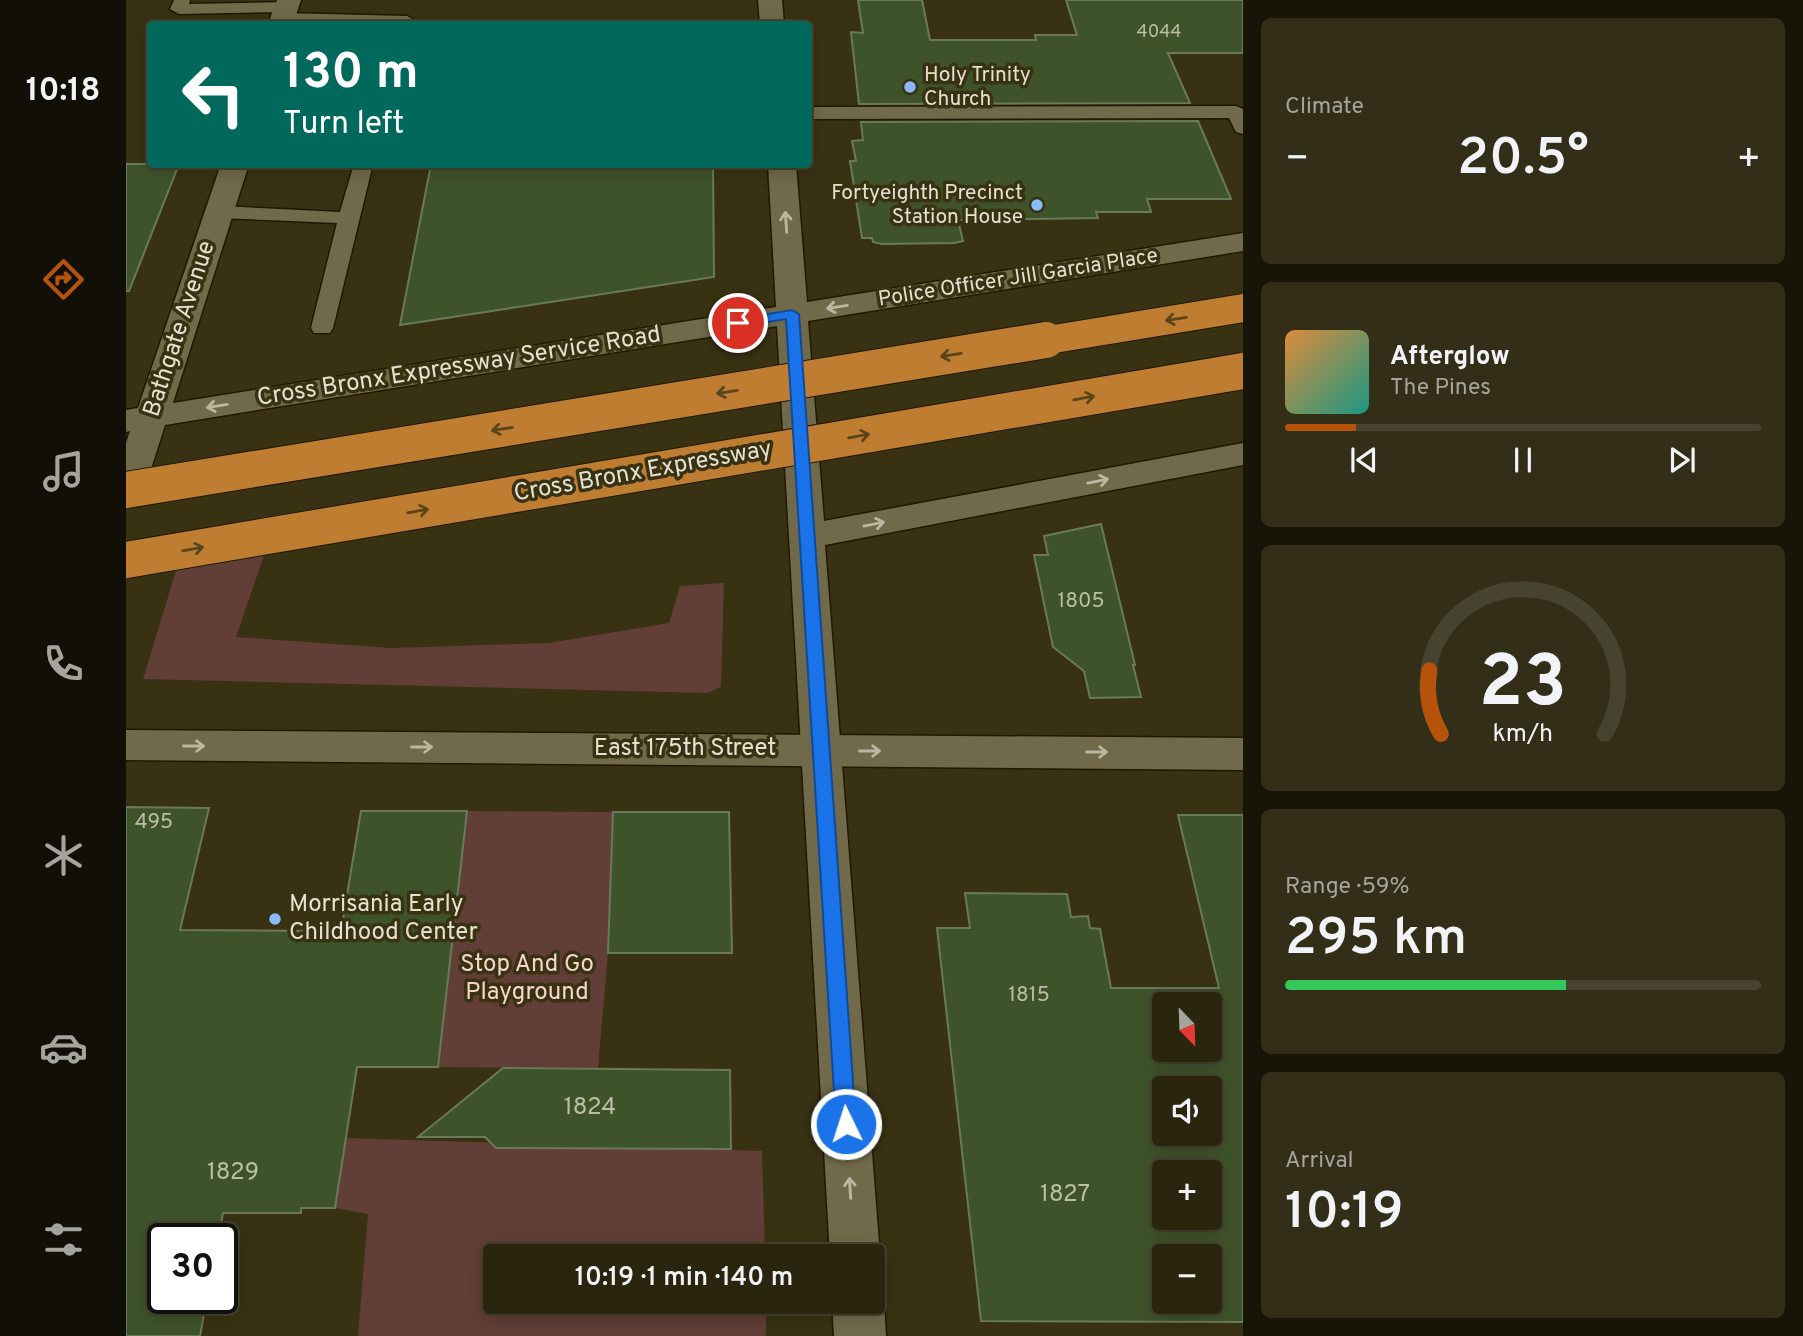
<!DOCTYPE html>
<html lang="en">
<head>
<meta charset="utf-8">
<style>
	body { margin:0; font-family:Overpass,sans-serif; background:#322e17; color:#f1f3f6; height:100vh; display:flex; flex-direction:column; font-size:26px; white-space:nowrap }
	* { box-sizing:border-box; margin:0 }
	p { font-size:23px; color:#a5a59e }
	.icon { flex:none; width:38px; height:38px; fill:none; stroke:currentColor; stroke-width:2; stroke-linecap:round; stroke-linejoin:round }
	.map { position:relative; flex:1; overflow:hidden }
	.drawer { display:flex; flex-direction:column; gap:18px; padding:18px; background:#171508; width:560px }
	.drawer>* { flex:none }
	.banner { position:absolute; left:21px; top:21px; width:665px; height:147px; border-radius:7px; box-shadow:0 4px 18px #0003,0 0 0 2px #46432e; background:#00695c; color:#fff; overflow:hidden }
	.needle { width:46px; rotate:157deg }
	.controls { position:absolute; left:1026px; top:992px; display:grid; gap:14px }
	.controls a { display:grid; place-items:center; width:70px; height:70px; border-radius:7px; background:#2a260e; box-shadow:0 4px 18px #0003,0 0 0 2px #46432e; font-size:35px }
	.speed { position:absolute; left:21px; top:1223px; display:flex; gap:14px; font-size:35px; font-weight:700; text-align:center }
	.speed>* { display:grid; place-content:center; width:91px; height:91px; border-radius:50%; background:#2a260e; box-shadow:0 4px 18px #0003,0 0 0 2px #46432e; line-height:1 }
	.speed .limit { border:4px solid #111; border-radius:10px; background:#fff; color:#111 }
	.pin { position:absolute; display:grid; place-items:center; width:60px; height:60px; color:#fff; margin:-30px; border:4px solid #fff; border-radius:50%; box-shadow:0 2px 7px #0007 }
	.me { position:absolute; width:77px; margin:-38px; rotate:356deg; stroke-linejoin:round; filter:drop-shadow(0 0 5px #0008) }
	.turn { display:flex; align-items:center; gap:24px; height:147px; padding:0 21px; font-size:32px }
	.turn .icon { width:91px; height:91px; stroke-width:2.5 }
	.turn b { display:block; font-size:49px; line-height:60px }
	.big { font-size:52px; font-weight:600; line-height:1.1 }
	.drawer .widget { flex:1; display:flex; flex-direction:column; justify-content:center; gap:10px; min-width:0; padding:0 24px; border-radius:10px; background:#322e17 }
	.drawer .dial { align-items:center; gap:0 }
	.dial svg { height:182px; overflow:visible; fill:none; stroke:#46432e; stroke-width:7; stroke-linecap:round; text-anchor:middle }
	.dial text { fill:#f1f3f6; stroke:none }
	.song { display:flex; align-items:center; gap:21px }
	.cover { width:84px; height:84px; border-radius:10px; background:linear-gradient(135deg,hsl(30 70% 55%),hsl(170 70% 35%)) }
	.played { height:7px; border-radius:4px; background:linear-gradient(90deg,#b45309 15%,#46432e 15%) }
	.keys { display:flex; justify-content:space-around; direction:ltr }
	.heat { display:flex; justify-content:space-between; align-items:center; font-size:38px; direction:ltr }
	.charge { height:10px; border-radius:5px; background:linear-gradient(90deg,#34c759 59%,#46432e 0) }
	.trip { position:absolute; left:357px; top:1244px; width:402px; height:70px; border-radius:7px; background:#2a260e; box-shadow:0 4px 18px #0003,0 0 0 2px #46432e; font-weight:600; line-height:70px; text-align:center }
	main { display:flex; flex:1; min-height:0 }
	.tabs { display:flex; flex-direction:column; width:126px; justify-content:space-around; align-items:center; background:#110f06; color:#a5a59e }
	.tabs .icon { width:49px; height:49px }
	.tabs .selected { color:#b45309 }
	.tabs b { font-size:32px; color:#f1f3f6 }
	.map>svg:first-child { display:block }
</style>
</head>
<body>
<main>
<nav class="tabs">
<b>10:18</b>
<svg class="icon selected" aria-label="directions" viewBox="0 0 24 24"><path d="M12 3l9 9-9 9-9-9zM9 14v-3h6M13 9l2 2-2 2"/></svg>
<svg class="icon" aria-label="music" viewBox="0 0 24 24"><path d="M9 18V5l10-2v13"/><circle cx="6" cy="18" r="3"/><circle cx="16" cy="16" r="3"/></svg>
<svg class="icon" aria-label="phone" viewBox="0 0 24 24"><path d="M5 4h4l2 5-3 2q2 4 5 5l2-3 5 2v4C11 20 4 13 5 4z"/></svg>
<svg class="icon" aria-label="climate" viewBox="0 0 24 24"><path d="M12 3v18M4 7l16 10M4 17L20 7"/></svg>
<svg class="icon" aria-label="car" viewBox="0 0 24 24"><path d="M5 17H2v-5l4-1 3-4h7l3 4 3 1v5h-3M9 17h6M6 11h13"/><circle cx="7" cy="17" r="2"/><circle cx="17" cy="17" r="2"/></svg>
<svg class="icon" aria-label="filters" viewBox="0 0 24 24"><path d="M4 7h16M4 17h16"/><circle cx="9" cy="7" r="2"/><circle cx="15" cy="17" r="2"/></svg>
</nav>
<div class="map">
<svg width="1117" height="1336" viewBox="0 0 1117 1336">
	<rect width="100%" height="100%" fill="#383213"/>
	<g fill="#613e36">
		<polygon points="143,541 110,637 265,648 422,643 543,623 554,586 598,583 595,687 581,693 17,679 56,551"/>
		<polygon points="341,811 487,812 482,953 472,1068 312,1067"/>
		<polygon points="220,1138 636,1151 639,1256 369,1256 369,1302 640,1302 640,1336 232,1336 242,1214 209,1208"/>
	</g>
	<g fill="#3f532b" stroke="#6a795b" stroke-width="2" fill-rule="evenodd">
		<polygon points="732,0 796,0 804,40 910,40 909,35 951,35 940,0 1117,0 1117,53 1042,53 1064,103 733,104 725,32 737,33"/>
		<polygon points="1072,121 1105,199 1021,199 1025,212 970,212 972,218 832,220 837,241 828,243 756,244 747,242 746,238 736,238 724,161 730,161 726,141 737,140 735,122"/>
		<polygon points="0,164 53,164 3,291 0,291"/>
		<polygon points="305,164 587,164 588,277 274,325"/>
		<polygon points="975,524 1009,665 1007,665 1015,697 964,698 958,671 927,647 908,555 922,555 918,536"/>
		<polygon points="0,807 83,808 54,930 215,931 235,811 341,811 312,1067 231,1067 209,1208 175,1208 175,1213 97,1213 92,1239 37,1239 37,1298 81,1298 74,1336 0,1336"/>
		<polygon points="487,812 603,812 606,953 482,953"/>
		<path d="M1052,815H1117V1322L855,1321L811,928H844L839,893L941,894L945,917L962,916L964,928L974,929L985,988H1093ZM1038,1004H1083V1050H1038ZM1038,1088H1083V1134H1038ZM1038,1172H1083V1218H1038ZM1038,1256H1083V1302H1038Z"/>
		<polygon points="377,1068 604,1070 605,1149 370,1148 359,1137 292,1137"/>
	</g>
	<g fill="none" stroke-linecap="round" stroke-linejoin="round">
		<g stroke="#201900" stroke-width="3">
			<g id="lane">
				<polygon points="48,0 64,0 63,4 161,2 170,7 161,12 53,14 44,9"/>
				<polygon points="157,13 281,16 290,21 288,24 151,22 148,18 151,14"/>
				<polygon points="1110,106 1117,109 1117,134 1110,132 1103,118 682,119 682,107"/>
				<polygon points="228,164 247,164 207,328 204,333 188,333 185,328 211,223 93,218 86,216 83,212 86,208 93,206 214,212"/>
			</g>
		</g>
		<g stroke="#201900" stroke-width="3">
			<g id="street">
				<polygon points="151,0 175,0 167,24 142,24"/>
				<polygon points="632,0 656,0 658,24 634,24"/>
				<polygon points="95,164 123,164 47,403 650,307 642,164 670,164 681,302 1117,233 1117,251 682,321 698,521 1117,443 1117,465 699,545 754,1256 747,1272 747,1256 704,1256 651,326 39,425 17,494 12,502 0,506 0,443 4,431 0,432 0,410 12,408"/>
				<polygon points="747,1283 758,1302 760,1336 708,1336 706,1302 747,1302"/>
			</g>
		</g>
		<g stroke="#201900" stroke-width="3">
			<polygon id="secondary" points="0,730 1117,738 1117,770 0,760"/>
		</g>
		<use href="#lane" fill="#716a4a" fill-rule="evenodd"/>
		<use href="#street" fill="#716a4a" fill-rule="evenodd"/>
		<use href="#secondary" fill="#716a4a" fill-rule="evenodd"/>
		<g stroke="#201900" stroke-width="30" stroke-linecap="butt">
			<polyline id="highway-bridge-far1" points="910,342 1117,308"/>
		</g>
		<g stroke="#201900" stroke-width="38" stroke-linecap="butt">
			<g id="highway-bridge">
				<polyline points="0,490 920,340"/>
				<polyline points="0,560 1117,371"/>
			</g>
		</g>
		<use href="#highway-bridge-far1" stroke="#bf7d31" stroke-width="28"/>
		<use href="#highway-bridge" stroke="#bf7d31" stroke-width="36"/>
	</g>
	<defs><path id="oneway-shaft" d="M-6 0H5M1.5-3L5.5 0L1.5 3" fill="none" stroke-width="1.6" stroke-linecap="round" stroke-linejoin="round" transform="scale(1.75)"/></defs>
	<g stroke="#bcb7a1">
		<use href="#oneway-shaft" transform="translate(660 222) rotate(-94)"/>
		<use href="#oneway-shaft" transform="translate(711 307) rotate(171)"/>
		<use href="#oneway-shaft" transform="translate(91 406) rotate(171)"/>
		<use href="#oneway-shaft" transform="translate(972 481) rotate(-11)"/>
		<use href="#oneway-shaft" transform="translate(748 524) rotate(-11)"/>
		<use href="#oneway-shaft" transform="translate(68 746)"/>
		<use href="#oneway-shaft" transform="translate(296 747)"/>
		<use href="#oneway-shaft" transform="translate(744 751)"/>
		<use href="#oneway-shaft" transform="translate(971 752)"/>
		<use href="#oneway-shaft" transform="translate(724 1188) rotate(-94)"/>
	</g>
	<g stroke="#5a451a">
		<use href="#oneway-shaft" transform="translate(1050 319) rotate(171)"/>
		<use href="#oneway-shaft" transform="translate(825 355) rotate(171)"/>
		<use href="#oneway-shaft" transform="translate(601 392) rotate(171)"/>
		<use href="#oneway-shaft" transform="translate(958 398) rotate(-10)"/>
		<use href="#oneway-shaft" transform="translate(376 429) rotate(171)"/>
		<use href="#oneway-shaft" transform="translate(733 436) rotate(-10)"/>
		<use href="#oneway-shaft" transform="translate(292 511) rotate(-10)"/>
		<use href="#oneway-shaft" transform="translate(67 549) rotate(-10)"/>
	</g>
	<polygon fill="#1a73e8" stroke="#114b97" stroke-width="2" points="666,310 673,314 730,1124 727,1130 720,1133 713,1130 710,1124 660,319 612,327 605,323 612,319"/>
	<g fill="#8bbafc" stroke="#383213" stroke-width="2.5">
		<circle cx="784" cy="87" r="7"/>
		<circle cx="911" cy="205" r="7"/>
		<circle cx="149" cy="919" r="7"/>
	</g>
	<g text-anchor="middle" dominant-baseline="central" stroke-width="7" stroke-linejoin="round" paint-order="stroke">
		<g font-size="18" fill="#bcbea7">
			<text x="1033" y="32">4044</text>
		</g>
		<g font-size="21" fill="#e5e1d0" stroke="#383213" text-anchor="start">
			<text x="798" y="75">Holy Trinity<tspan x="798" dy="24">Church</tspan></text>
			<text x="897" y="193" text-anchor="end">Fortyeighth Precinct<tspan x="897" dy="24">Station House</tspan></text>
		</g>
		<g font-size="21" fill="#e5e1d0" stroke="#383213">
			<text transform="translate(892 278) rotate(-9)">Police Officer Jill Garcia Place</text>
		</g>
		<g font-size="21" fill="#bcbea7">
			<text x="955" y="601">1805</text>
			<text x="28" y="822">495</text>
			<text x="903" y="995">1815</text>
		</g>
		<g font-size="24" fill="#e5e1d0" stroke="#383213">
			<text transform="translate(54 329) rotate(-72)">Bathgate Avenue</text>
			<text transform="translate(333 367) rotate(-9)">Cross Bronx Expressway Service Road</text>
			<text transform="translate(517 472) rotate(-10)">Cross Bronx Expressway</text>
			<text x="559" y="749">East 175th Street</text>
		</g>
		<g font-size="24" fill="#e5e1d0" stroke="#383213" text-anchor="start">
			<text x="163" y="905">Morrisania Early<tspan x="163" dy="28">Childhood Center</tspan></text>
		</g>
		<g font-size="24" fill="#f6d5cd" stroke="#383213">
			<text x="401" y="965">Stop And Go<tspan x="401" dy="28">Playground</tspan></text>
		</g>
		<g font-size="24" fill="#bcbea7">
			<text x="464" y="1108">1824</text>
			<text x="107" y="1173">1829</text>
			<text x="939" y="1195">1827</text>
		</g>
	</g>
</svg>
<div class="controls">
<a><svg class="needle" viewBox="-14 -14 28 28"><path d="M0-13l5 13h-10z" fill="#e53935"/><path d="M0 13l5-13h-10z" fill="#a5a59e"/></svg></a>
<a><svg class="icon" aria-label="sound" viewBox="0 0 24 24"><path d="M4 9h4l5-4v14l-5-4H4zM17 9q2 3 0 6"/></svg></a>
<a>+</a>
<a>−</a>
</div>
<div class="speed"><div class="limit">30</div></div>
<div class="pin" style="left:612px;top:323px;background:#d93025"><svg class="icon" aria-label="arrive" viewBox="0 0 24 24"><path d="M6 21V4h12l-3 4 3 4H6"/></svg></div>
<svg class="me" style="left:720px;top:1124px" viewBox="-20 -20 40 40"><circle r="17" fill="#1a73e8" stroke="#fff" stroke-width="3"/><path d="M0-11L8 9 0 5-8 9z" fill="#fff"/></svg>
<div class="trip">10:19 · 1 min · 140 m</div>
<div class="banner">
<div class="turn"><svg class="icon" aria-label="left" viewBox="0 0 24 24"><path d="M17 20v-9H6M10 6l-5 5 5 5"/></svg><div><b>130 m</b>Turn left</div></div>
</div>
</div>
<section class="drawer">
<div class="widget"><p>Climate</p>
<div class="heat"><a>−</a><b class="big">20.5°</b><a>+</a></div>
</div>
<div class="widget">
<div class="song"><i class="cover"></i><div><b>Afterglow</b><p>The Pines</p></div></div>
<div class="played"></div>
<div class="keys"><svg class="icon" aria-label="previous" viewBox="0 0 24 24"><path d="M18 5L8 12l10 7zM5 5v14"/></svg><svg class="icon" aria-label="pause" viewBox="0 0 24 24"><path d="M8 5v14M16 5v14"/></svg><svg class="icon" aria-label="next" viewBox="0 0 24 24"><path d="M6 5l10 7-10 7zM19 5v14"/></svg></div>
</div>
<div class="widget dial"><svg viewBox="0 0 100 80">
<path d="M14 69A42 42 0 1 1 86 69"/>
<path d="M14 69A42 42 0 0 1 9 41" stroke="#b45309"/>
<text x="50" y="56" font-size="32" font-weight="700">23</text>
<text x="50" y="72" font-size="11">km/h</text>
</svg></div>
<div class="widget"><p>Range · 59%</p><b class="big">295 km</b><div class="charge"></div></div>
<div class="widget"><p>Arrival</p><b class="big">10:19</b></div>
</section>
</main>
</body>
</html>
